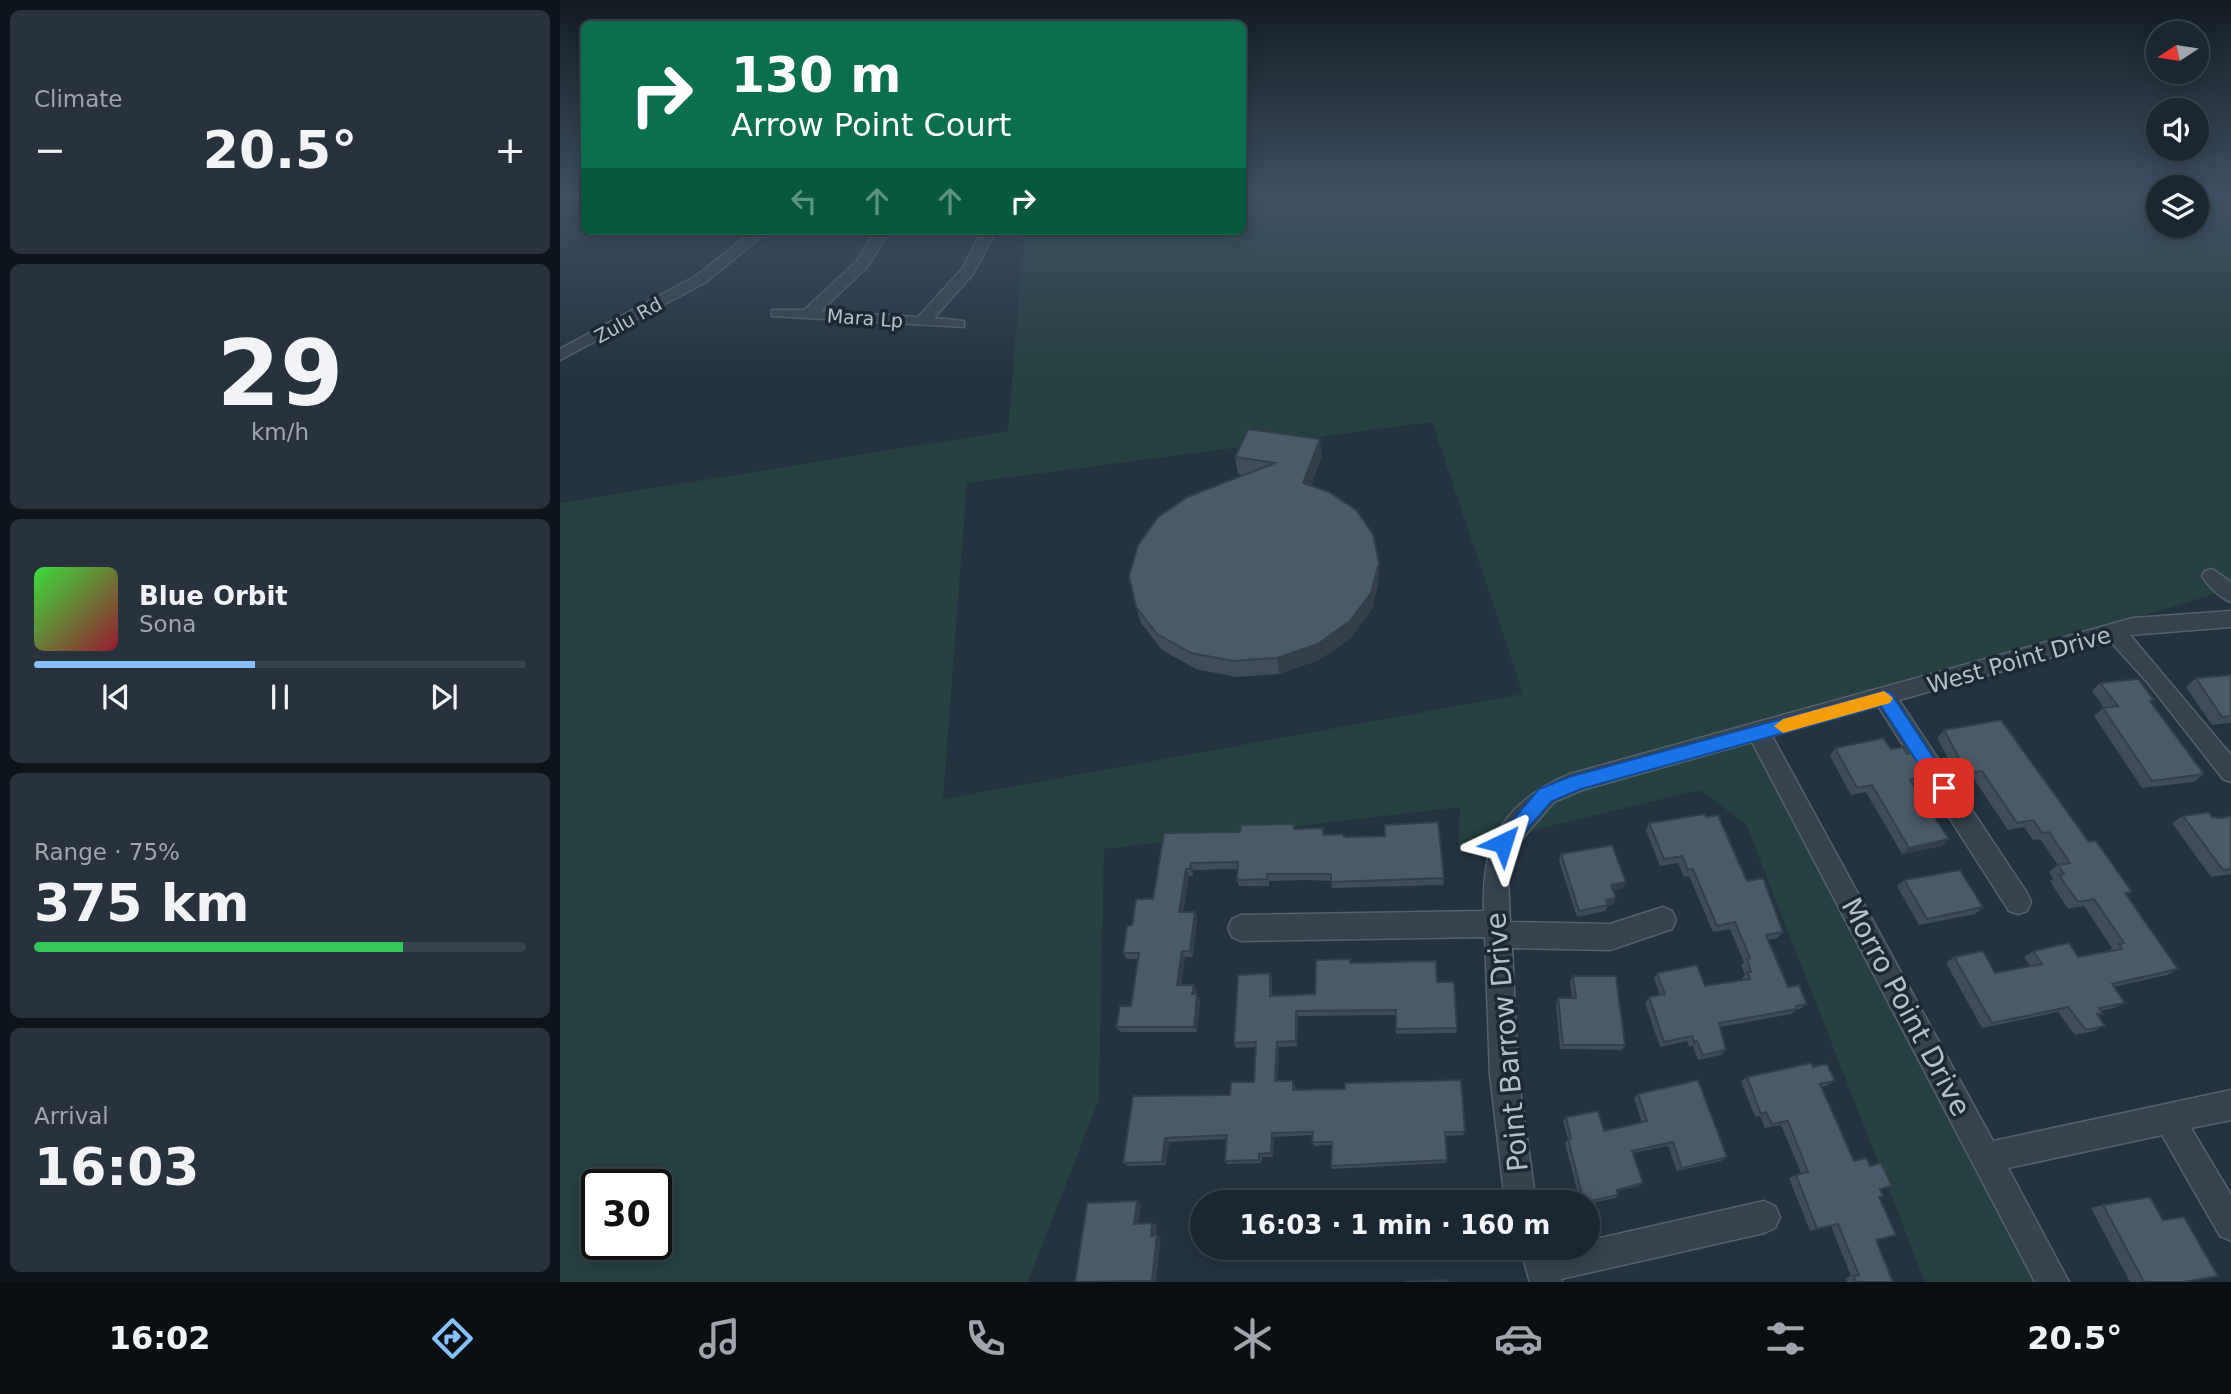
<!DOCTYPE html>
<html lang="en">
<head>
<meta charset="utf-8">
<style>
	body { margin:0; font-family:"DejaVu Sans",sans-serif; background:#27323c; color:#f1f3f6; height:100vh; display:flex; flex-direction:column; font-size:26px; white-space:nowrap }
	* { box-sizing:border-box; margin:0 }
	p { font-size:23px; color:#9fa5ab }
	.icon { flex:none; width:38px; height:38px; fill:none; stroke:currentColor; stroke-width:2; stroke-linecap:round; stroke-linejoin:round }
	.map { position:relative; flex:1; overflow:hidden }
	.drawer { display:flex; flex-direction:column; gap:10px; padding:10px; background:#0e151a; width:560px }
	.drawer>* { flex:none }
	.hud { position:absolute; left:21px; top:21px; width:665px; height:214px; border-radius:10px; box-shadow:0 4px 18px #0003,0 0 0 2px #38434c; background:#0b6e4f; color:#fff; overflow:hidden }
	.needle { width:46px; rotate:258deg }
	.controls { position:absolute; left:1586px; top:21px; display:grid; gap:14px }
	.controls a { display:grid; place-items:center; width:63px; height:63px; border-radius:50%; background:#1a2630; box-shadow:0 4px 18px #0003,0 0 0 2px #38434c; font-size:35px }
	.speed { position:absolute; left:21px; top:1169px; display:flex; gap:14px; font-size:35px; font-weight:700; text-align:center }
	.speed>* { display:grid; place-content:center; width:91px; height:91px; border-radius:50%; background:#1a2630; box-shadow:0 4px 18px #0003,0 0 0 2px #38434c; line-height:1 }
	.speed .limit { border:4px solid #111; border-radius:10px; background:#fff; color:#111 }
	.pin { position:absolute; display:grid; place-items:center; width:60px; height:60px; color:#fff; margin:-30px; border-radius:14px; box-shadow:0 4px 10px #0006 }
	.me { position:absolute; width:77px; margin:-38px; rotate:41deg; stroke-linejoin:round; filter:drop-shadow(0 0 5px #0008) }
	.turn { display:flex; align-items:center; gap:24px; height:147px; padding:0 35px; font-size:32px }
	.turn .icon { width:91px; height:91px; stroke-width:2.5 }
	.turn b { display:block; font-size:49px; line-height:60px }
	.lanes { display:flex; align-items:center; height:66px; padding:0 35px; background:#0003; justify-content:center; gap:35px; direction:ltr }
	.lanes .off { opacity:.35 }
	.big { font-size:52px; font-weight:700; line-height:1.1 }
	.drawer .widget { flex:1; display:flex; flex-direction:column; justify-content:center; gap:10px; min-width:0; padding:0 24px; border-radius:10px; background:#27323c }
	.drawer .dial { align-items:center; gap:0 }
	.dial b { font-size:91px; line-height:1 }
	.song { display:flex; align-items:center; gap:21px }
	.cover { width:84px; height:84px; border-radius:10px; background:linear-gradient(135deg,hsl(120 70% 55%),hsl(350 70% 35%)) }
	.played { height:7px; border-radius:4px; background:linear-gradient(90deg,#86c0fd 45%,#38434c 45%) }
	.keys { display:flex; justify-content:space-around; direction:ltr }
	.heat { display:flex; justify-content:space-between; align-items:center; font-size:38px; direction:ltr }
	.charge { height:10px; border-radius:5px; background:linear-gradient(90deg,#34c759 75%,#38434c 0) }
	.trip { position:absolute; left:630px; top:1190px; width:410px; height:70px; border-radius:35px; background:#1a2630; box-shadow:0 4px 18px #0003,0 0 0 2px #38434c; font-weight:700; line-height:70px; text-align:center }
	.menu { display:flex; height:112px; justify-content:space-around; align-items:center; background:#0a0f13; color:#9fa5ab }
	.menu .icon { width:49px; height:49px }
	.menu .active { color:#86c0fd }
	.menu b { font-size:32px; color:#f1f3f6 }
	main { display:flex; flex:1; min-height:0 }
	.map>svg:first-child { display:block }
</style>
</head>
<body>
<main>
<section class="drawer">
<div class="widget"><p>Climate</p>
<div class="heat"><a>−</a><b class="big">20.5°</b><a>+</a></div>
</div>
<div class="widget dial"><b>29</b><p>km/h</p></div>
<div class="widget">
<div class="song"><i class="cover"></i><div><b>Blue Orbit</b><p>Sona</p></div></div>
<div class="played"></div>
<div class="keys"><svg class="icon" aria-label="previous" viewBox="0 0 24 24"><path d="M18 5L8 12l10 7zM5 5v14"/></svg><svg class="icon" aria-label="pause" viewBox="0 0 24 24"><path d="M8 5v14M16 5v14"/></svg><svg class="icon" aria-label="next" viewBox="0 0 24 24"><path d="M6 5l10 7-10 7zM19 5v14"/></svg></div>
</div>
<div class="widget"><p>Range · 75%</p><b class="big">375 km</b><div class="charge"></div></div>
<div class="widget"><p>Arrival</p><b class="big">16:03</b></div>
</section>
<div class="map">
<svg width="1671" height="1282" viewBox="0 0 1671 1282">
	<rect width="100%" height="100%" fill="#233340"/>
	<path fill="#254141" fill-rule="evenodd" d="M683,196H1598V226H1636V196H1671V589L1200,733L1495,1282H1365L1186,824L1140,790L898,848L900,807L544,849L539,1099L468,1282H0V503L448,431L464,231H682ZM872,422L963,694L383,799L407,483ZM37,1185H96V1244H37Z"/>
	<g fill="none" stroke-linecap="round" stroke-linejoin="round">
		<g stroke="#55626d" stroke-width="3">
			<g id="minor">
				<polygon points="193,231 208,231 146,282 0,360 0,349 136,276"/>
				<polygon points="315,231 329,231 308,266 261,311 358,317 402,269 422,231 436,231 413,274 374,318 404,321 404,327 212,316 212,310 244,310 297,261"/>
				<path d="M1652,569L1671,582V602C1660,598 1648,586 1642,576L1645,571Z"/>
				<path d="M1671,611V627L1570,635L1671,755V782L1663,779L1588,683L1550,641L1339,700L1467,893L1471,902L1467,911L1458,914L1449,911L1318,706L1212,736L1433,1141L1671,1090V1120L1631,1128L1671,1195V1241L1660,1236L1602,1135L1448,1168L1509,1282H1475L1192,742L1022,790L994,802L955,847L948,876L950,922L1050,924L1103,907L1112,911L1116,920L1112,929L1050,950L952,948L958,1074L976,1202H945L930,1074L925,937L681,941L672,937L668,928L672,919L681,915L924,911C921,841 944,802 1010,774L1573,618Z"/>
				<polygon points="1204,1201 1215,1206 1220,1217 1215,1228 1204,1233 1001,1279 1002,1282 970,1282 960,1248 1027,1248 1027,1241"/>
			</g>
		</g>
		<use href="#minor" fill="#374450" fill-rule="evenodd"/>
	</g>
	<g fill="#3f4d5a">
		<polygon points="762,456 751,485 819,579 812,609 791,638 759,660 719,674 676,677 636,669 602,650 581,623 576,607 684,475 678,474 675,457"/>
		<polygon points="1671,675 1671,723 1652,725 1626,687 1636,678"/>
		<polygon points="1540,683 1591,702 1644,774 1634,782 1582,788 1534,716 1543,708 1544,708 1532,691"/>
		<polygon points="1384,730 1529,842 1572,892 1567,895 1618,969 1607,975 1554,987 1565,1003 1554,1008 1541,1011 1543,1014 1538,1016 1545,1026 1534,1031 1515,1035 1498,1012 1422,1028 1386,963 1394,957 1435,973 1470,966 1464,957 1473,951 1518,957 1549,951 1552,948 1524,906 1508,909 1490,881 1493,879 1489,872 1498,865 1480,839 1473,840 1464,827 1448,830 1414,779 1400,781 1377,738"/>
		<polygon points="1275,748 1331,749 1347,754 1367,776 1360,784 1353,785 1382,846 1342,854 1306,792 1291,795 1270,756"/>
		<polygon points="1623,816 1662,818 1671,816 1671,874 1651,877 1612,823"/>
		<polygon points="1146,817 1187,881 1223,932 1217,938 1208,940 1228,987 1247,1004 1240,1009 1236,1010 1231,1014 1160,1027 1166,1050 1161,1055 1138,1060 1133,1046 1129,1047 1127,1041 1100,1047 1085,1003 1089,997 1100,995 1094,978 1097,973 1145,986 1183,980 1182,978 1185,975 1181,965 1184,962 1170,929 1153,932 1129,876 1124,877 1118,863 1100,866 1086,830 1089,823"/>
		<polygon points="735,829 764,835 784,837 884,878 883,885 772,888 771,881 748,880 709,881 709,886 679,886 677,880 678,869 633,870 633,876 629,876 623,912 635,912 637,918 633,957 625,957 621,985 637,990 636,994 640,999 637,1032 561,1032 556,1027 571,1006 578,959 567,959 563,953 572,925 593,899 604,833 680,832"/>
		<polygon points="1001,854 1066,882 1063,888 1053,890 1053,905 1048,906 1045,911 1017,917 999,861"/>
		<polygon points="1344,880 1423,907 1415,914 1359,925 1337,886"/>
		<polygon points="791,963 877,982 897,1028 896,1033 836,1034 836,1015 738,1016 737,1046 719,1047 717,1081 735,1085 735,1090 905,1132 903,1135 885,1136 887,1160 886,1163 772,1169 771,1166 772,1145 754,1146 752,1142 753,1135 714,1137 713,1157 702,1157 701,1163 667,1164 665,1161 666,1139 609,1142 606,1165 568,1166 563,1163 670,1095 694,1082 696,1047 676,1048 674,1043 710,973 712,979 712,996 755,994"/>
		<polygon points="1013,976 1065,1045 1062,1050 1000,1049 996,1004 998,998 1012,998 1010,982"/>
		<polygon points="1253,1067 1275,1081 1268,1085 1261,1087 1294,1161 1320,1190 1319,1197 1316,1240 1333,1282 1287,1282 1286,1278 1291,1276 1271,1226 1250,1231 1229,1178 1241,1173 1221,1125 1205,1128 1200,1116 1195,1117 1181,1081 1187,1077"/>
		<polygon points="1078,1094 1167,1157 1161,1161 1117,1171 1108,1146 1073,1153 1083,1183 1079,1186 1057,1191 1058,1195 1055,1198 1027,1204 1027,1202 1020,1202 1005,1143 1008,1139 1003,1121 1006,1117 1044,1131 1082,1123 1074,1098"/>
		<polygon points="1543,1205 1603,1220 1623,1282 1570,1282 1531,1208"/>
	</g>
	<g fill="#333f4a">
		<polygon points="760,439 762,456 745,500 743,483"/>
		<polygon points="819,563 819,579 812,609 791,638 759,660 719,674 717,658"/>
		<polygon points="1389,839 1382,846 1342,854 1349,848"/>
		<polygon points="631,863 633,870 633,876 630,869"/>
		<polygon points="626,869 629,876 622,919 619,912"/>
		<polygon points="1066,882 1063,888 1048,891 1051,885"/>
		<polygon points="1056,898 1053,905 1043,906 1046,900"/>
		<polygon points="635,912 637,918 633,957 630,951"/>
		<polygon points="622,951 625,957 621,990 617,985"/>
		<polygon points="710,973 712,979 711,1002 710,996"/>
		<polygon points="634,985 637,990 635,1000 632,994"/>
		<polygon points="637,994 640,999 637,1032 634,1027"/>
		<polygon points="736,1011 738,1016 737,1046 736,1041"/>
		<polygon points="717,1042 719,1047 717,1085 715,1081"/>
		<polygon points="712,1133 714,1137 713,1157 711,1153"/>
		<polygon points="605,1138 609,1142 606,1165 602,1162"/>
		<polygon points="577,1201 581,1204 578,1226 574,1224"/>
		<polygon points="592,1223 597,1225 596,1238 591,1236"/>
		<polygon points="597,1235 601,1238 596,1282 592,1281"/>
	</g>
	<g fill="#495a69" stroke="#333f4a" stroke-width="2">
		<polygon points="688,429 760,439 743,483 769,492 796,510 813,534 819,563 811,593 790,621 758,644 717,658 673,661 631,653 597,634 576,607 569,576 578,545 598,517 627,497 715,463 675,457"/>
		<polygon points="1671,675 1671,716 1662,717 1636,678"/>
		<polygon points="1578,679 1594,700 1590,701 1644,774 1592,781 1543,708 1558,706 1540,683"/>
		<polygon points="1441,720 1529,842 1536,841 1572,892 1565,893 1618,969 1552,984 1565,1003 1539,1008 1543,1014 1537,1014 1545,1026 1526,1030 1508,1007 1432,1023 1394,957 1423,951 1435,973 1482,964 1473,951 1509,943 1518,957 1562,949 1559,944 1564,943 1534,899 1518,902 1499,875 1504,874 1498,865 1510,863 1489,832 1482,833 1473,820 1457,823 1422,771 1407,773 1384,730"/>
		<polygon points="1323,738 1331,749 1343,747 1347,754 1352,753 1367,776 1350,780 1389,839 1349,848 1312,785 1297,788 1275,748"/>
		<polygon points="1649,812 1652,817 1662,818 1671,816 1671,869 1663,870 1623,816"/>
		<polygon points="1145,814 1146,817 1158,815 1187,881 1203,878 1223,932 1206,935 1228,987 1239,985 1247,1004 1236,1006 1237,1009 1159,1023 1166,1050 1143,1055 1137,1041 1134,1042 1132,1036 1104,1042 1089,997 1105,994 1097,973 1137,965 1145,986 1190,979 1187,972 1191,972 1187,959 1190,958 1175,922 1157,926 1133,869 1128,870 1122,856 1104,859 1089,823"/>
		<polygon points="878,822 884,878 771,882 771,874 707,874 707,879 677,880 678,862 631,863 630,869 626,869 619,912 635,912 630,951 622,951 617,985 634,985 632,994 637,994 634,1027 556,1027 560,1006 571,1006 579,953 563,953 567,926 572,925 576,899 593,899 604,833 680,832 681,825 734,824 734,829 763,828 763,835 784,834 784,837 825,836 825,825"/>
		<polygon points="1052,845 1066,882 1051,885 1056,898 1046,900 1048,905 1019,911 1001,854"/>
		<polygon points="1400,870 1423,907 1367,919 1344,880"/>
		<polygon points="790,959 790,963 876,961 877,982 894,982 897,1028 836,1029 836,1010 736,1011 736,1041 717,1042 715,1081 733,1081 733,1090 785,1089 785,1083 901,1080 905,1132 885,1132 887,1160 771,1166 772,1142 752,1142 753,1132 712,1133 711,1153 699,1154 699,1160 665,1161 667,1135 605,1138 602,1162 563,1163 573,1096 670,1095 671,1082 694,1082 696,1042 674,1043 678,975 710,973 710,996 755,994 756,960"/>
		<polygon points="1013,976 1056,976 1065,1045 1003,1045 998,998 1016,998"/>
		<polygon points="1251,1063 1253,1067 1267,1064 1275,1081 1260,1084 1294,1161 1306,1158 1310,1166 1321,1163 1332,1186 1320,1189 1323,1196 1319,1197 1336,1235 1316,1240 1333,1282 1296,1282 1294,1276 1299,1275 1278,1224 1257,1229 1236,1175 1248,1172 1228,1121 1212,1124 1206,1112 1201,1114 1187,1077"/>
		<polygon points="1138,1080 1167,1157 1122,1168 1113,1142 1072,1151 1083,1183 1057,1190 1058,1195 1024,1202 1008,1139 1011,1138 1006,1117 1038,1111 1044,1131 1087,1121 1078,1094"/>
		<polygon points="1590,1197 1603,1220 1624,1217 1658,1276 1623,1282 1584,1282 1543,1205"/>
		<polygon points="577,1201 574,1224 592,1223 591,1236 597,1235 592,1281 515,1282 527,1203"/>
		<polygon points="888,1280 888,1282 844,1282"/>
	</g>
	<linearGradient id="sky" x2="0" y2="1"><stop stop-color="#131c23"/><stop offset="0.52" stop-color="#3f5064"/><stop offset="1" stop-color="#3f5064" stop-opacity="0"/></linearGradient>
	<rect width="1671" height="376" fill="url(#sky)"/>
	<polygon fill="#1a73e8" stroke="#114b97" stroke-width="2" points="1325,691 1331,693 1390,783 1393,788 1390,794 1378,794 1321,706 1021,789 992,801 949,849 943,852 936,849 933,843 979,789 1012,776"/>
	<polygon fill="#f59e0b" points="1324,691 1333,698 1330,703 1223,733 1214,726 1223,719"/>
	<g text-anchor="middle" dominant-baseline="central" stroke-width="7" stroke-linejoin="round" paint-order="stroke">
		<g font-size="19" fill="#b4bfca" stroke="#1c2935">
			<text transform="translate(305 318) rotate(4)">Mara Lp</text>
			<text transform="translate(68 320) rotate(-29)">Zulu Rd</text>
		</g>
		<g font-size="23" fill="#b4bfca" stroke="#1c2935">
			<text transform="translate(1459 660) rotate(-16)">West Point Drive</text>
		</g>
		<g font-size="28" fill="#b4bfca" stroke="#1c2935">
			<text transform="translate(1346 1007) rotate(62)">Morro Point Drive</text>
			<text transform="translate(947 1042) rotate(-95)">Point Barrow Drive</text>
		</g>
	</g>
</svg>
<div class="controls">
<a><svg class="needle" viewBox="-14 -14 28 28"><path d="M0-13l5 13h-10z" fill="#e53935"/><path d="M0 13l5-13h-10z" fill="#9fa5ab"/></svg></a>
<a><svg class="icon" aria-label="sound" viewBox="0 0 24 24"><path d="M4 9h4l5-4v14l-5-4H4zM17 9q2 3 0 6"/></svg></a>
<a><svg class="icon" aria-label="layers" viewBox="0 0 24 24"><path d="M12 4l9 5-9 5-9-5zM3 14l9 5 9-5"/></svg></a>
</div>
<div class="speed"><div class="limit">30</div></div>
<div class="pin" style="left:1384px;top:788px;background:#d93025"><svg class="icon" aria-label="arrive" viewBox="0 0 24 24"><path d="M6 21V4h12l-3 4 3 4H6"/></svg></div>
<svg class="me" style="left:943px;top:843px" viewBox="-20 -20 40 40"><path d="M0-17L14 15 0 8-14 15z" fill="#1a73e8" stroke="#fff" stroke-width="4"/></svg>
<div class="trip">16:03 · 1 min · 160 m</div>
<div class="hud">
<div class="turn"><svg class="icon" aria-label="right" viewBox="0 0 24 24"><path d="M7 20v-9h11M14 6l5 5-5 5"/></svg><div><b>130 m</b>Arrow Point Court</div></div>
<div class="lanes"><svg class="icon off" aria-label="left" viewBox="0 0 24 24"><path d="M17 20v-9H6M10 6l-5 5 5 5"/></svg><svg class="icon off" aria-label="ahead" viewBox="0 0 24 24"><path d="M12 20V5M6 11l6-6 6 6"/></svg><svg class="icon off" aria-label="ahead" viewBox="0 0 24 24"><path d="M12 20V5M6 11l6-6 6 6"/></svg><svg class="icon" aria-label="right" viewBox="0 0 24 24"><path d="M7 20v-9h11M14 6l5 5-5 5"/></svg></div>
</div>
</div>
</main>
<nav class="menu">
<b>16:02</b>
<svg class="icon active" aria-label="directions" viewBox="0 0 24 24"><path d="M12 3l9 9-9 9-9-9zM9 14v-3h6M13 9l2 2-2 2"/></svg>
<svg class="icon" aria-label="music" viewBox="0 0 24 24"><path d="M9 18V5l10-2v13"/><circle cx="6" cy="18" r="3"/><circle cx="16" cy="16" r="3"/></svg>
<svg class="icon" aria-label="phone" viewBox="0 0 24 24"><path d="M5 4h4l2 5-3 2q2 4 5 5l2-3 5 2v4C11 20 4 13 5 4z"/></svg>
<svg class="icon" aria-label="climate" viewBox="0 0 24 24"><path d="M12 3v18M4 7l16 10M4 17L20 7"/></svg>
<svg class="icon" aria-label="car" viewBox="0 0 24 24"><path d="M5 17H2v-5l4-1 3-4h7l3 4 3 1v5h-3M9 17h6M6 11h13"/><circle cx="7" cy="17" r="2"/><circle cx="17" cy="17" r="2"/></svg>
<svg class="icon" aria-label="filters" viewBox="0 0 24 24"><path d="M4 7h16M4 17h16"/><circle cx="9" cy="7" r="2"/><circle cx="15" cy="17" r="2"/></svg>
<b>20.5°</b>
</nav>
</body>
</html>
